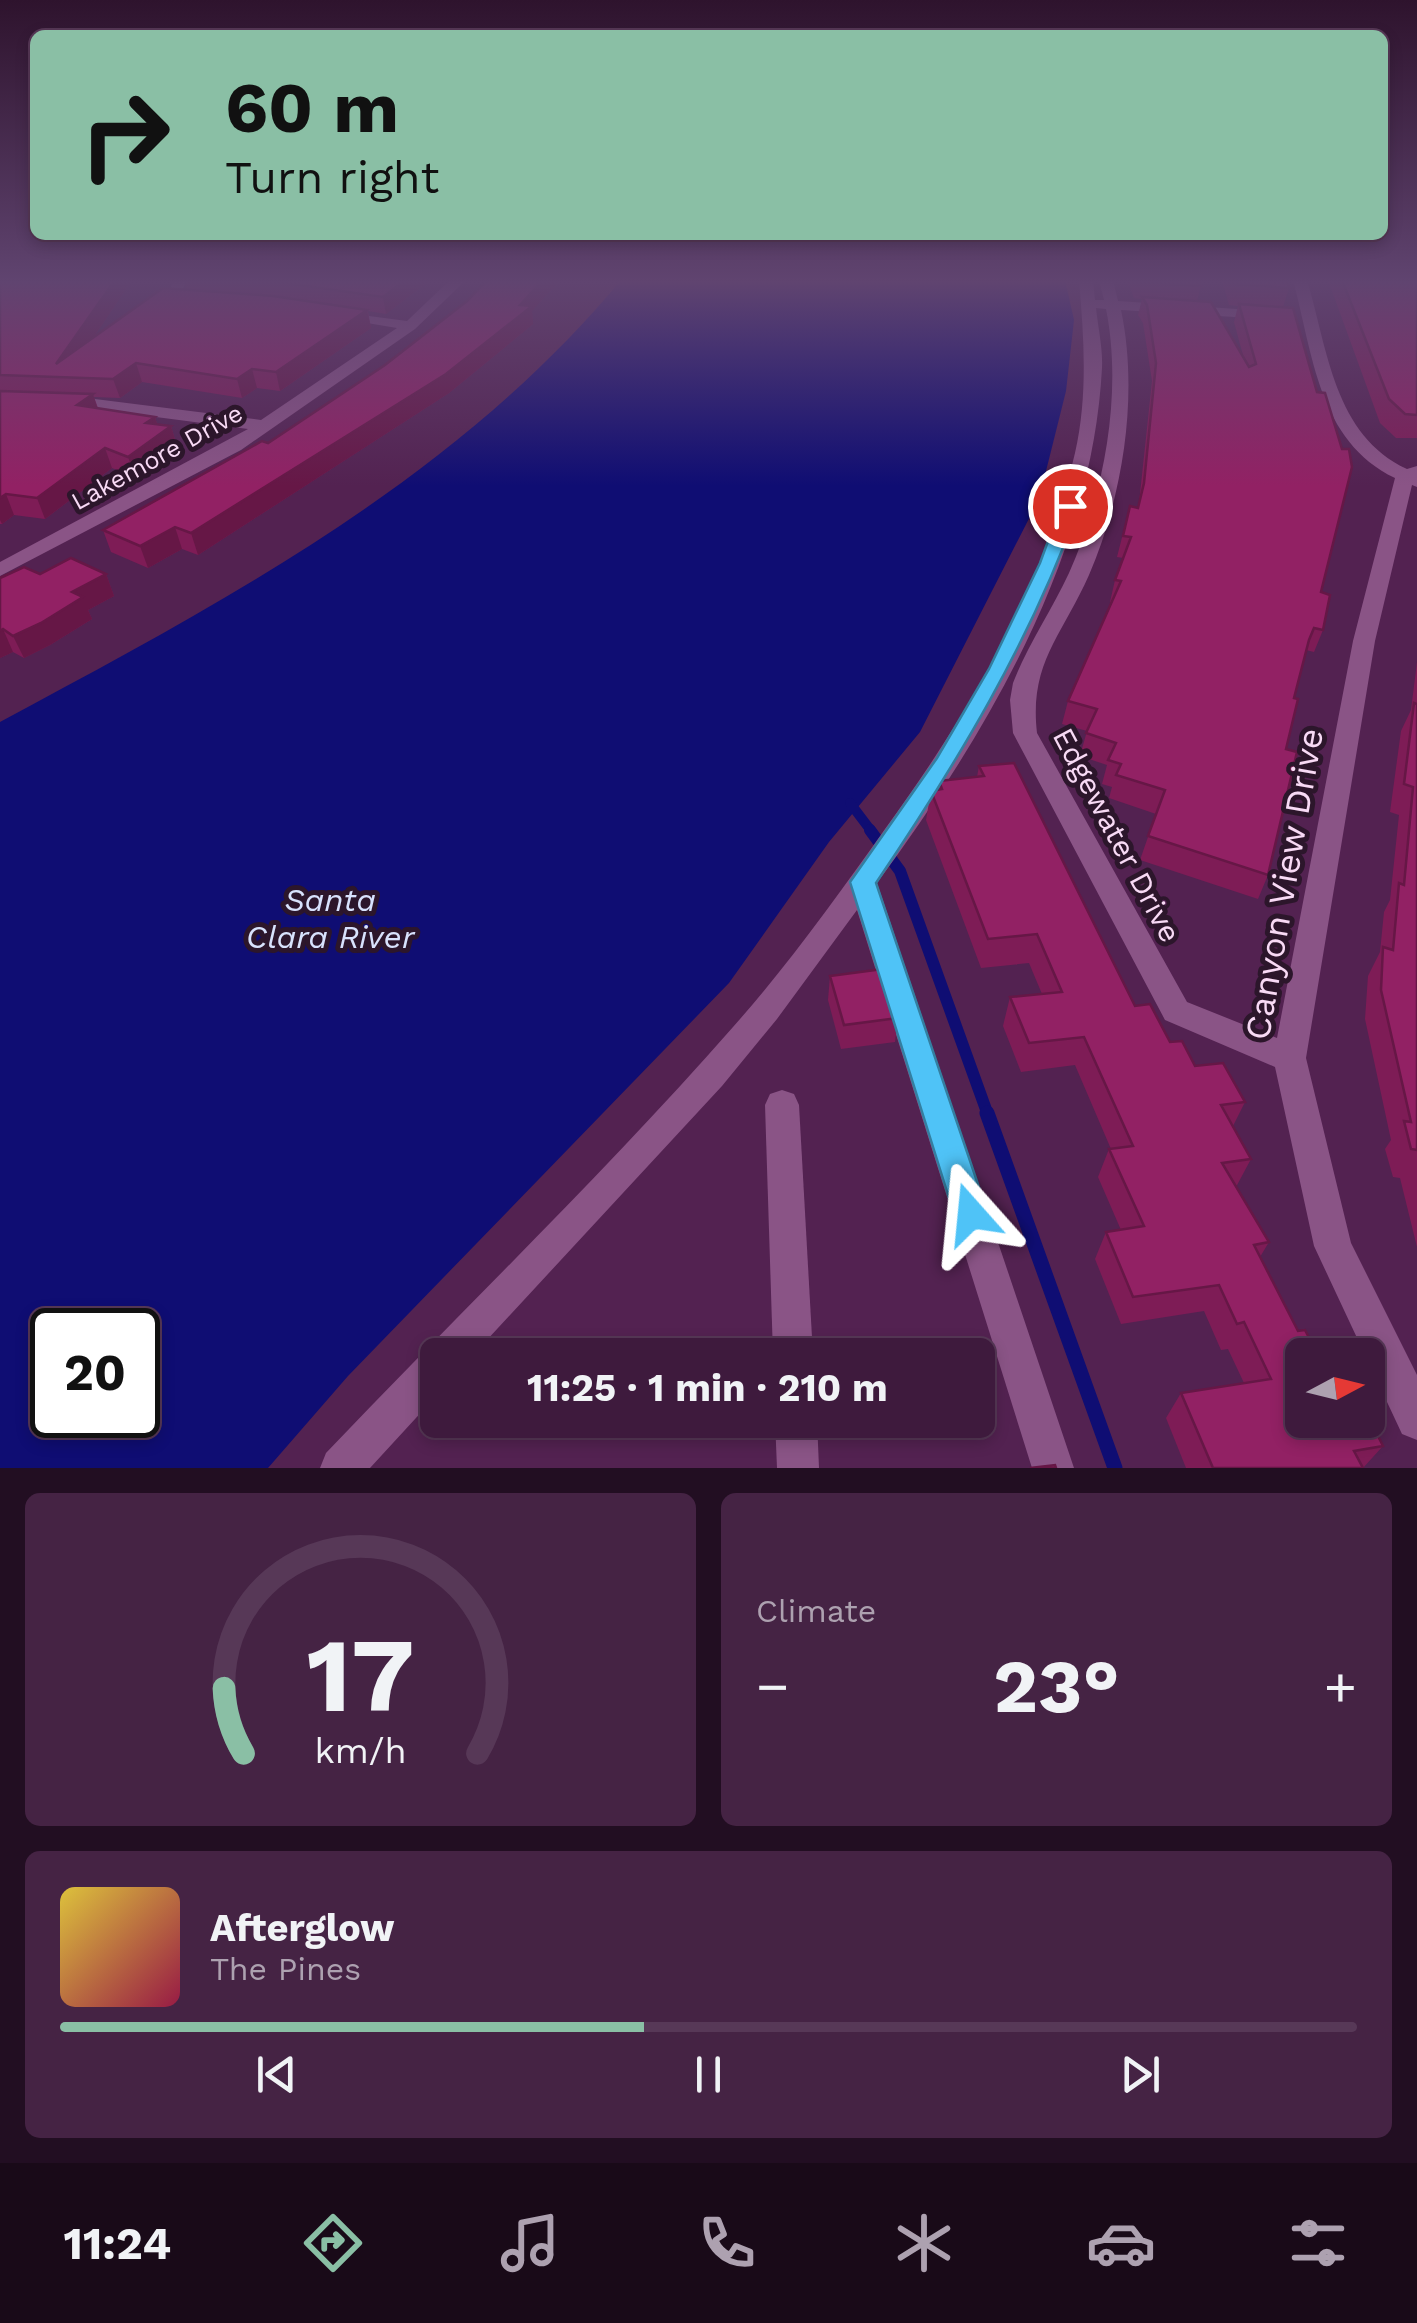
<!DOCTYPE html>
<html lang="en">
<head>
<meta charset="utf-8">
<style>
	body { margin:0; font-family:"Work Sans",sans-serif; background:#452344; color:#f1f3f6; height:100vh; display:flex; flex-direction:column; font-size:38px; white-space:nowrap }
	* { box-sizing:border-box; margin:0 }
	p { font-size:32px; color:#ada1b0 }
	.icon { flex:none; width:55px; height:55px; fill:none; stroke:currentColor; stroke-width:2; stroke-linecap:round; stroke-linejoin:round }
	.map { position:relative; height:1468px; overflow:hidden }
	.side { display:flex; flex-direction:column; gap:25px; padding:25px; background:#220e22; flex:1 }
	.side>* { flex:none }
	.top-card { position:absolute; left:30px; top:30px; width:1358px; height:210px; border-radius:15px; box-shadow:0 5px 15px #0003,0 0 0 2px #573857; background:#8abfa5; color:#111; overflow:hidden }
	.needle { width:65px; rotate:83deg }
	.controls { position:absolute; left:1285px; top:1338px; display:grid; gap:20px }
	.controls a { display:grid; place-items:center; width:100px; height:100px; border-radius:15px; background:#3e1a3d; box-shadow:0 5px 15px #0003,0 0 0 2px #573857; font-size:50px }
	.speed { position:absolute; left:30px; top:1308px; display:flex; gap:20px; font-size:50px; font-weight:700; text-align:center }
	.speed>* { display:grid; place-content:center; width:130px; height:130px; border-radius:50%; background:#3e1a3d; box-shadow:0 5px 15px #0003,0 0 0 2px #573857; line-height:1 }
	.speed .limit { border:5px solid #111; border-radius:15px; background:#fff; color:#111 }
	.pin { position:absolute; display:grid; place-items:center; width:85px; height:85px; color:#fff; margin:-42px; border:5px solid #fff; border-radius:50%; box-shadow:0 2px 10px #0007 }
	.me { position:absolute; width:110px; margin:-55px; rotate:342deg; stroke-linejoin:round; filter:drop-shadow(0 0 8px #0008) }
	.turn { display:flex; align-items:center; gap:35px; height:210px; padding:0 30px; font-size:45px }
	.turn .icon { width:130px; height:130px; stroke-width:2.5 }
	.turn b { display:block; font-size:70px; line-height:85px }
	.big { font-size:75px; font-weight:700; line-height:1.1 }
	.side .tile { flex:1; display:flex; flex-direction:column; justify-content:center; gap:15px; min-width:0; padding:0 35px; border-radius:15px; background:#452344 }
	.side .dial { align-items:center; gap:0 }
	.dial svg { height:260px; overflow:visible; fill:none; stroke:#573857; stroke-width:7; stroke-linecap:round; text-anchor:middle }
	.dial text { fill:#f1f3f6; stroke:none }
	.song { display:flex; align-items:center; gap:30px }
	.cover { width:120px; height:120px; border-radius:15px; background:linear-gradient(135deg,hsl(50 70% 55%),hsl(340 70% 35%)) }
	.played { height:10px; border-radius:5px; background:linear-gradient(90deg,#8abfa5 45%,#573857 45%) }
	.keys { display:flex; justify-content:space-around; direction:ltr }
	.heat { display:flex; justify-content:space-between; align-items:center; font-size:55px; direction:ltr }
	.side .tiles { flex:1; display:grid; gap:25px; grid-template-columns:1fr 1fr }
	.tile:last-child { grid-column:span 2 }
	.trip { position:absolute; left:420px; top:1338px; width:575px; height:100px; border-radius:15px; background:#3e1a3d; box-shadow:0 5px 15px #0003,0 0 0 2px #573857; font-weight:700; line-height:100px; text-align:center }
	.dock { display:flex; height:160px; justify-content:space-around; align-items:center; background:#190a18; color:#ada1b0 }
	.dock .icon { width:70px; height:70px }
	.dock .on { color:#8abfa5 }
	.dock b { font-size:45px; color:#f1f3f6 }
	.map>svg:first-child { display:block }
</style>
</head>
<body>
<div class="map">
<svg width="1417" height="1468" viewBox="0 0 1417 1468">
	<rect width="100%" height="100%" fill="#532251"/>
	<path fill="#0f0d73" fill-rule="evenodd" d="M621,280H1065L1074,320L1066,391L1039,499L920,732L829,842L729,983L348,1376L268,1468H0V722C224,602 456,479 621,280ZM52,1330H138V1415H52Z"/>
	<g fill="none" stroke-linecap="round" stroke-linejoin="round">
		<polyline stroke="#0f0d73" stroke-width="10" points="850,803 872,832"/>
		<polyline stroke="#0f0d73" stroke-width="12" points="870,830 900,871 988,1115"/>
		<polyline stroke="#0f0d73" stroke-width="15" points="987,1113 1115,1468"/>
		<g fill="#8a5486" fill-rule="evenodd">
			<polygon points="173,280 187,280 180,295 197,297 197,303 166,302"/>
			<polygon points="450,280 466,280 415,329 241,450 0,576 0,562 248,429 87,408 0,406 0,396 87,398 261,420 397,328 331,317 331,311 407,321"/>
			<path d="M1079,280H1093L1095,300H1104L1099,280H1113L1118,301L1267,311L1274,315L1267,319L1121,310C1139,395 1123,496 1089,575C1062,636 1029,663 1037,733L1187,1002L1277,1038L1353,641L1395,478C1318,441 1313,354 1293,280H1307C1328,350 1334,435 1407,469L1417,466V487L1412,485L1375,641L1306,1058L1351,1243L1417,1375V1440L1402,1434L1314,1246L1275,1067L1165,1020L1013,733L1010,700L1013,683C1028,644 1052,610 1069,573C1104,495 1123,393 1106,309L1096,308C1098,327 1103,349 1102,368C1092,558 987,733 877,883L1074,1468H1032L857,910L777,1019L722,1086L473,1355H438V1394L370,1468H320L326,1453C461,1311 603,1175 733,1027C788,965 837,897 885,829C967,716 1042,591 1075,453C1088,395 1084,339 1079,280Z"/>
			<polygon points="782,1090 794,1094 799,1105 813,1355 773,1355 765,1105 770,1094"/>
			<polygon points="775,1420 817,1420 819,1468 777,1468"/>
		</g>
	</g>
	<g fill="#7e1c56">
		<polygon points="0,280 132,280 93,338 186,290 184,280 430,280 386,314 368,311 371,328 280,391 257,388 242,398 142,382 120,398 94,397 98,408 155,417 157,424 171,426 177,446 135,477 112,468 45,519 14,515 2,524 0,524"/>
		<polygon points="487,280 560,280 532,311 533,324 449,393 198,555 182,549 148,568 111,552 103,530 268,443 385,365 467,301"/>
		<polygon points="1127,280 1197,280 1201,286 1197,301 1244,359 1234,322 1238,306 1229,305 1222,280 1287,280 1289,288 1283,307 1321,592 1323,630 1314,652 1306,650 1294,698 1268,875 1258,899 1140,860 1156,814 1109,798 1112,787 1102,784 1107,765 1080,756 1087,731 1062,724 1068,701 1111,603 1110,602 1115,580 1123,558 1117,557 1130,506 1138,508 1139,503 1152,381 1143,323 1138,315 1142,299 1134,298"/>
		<polygon points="1328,280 1417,280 1417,438 1396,438 1380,423"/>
		<polygon points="40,574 106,574 114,596 88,610 92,619 50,645 24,658 13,652 0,658 0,578"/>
		<polygon points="1417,662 1417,1247 1400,1178 1393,1177 1385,1149 1391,1140 1365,1019 1368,976 1380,952 1384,912 1390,900 1399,815 1390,812 1401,731 1411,710"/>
		<polygon points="979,766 1135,1006 1195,1066 1245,1102 1233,1126 1251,1159 1236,1187 1269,1242 1260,1257 1302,1355 1383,1446 1363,1468 1186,1468 1166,1418 1181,1393 1244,1383 1228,1349 1221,1350 1204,1311 1121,1324 1095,1259 1106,1232 1121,1230 1098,1177 1109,1149 1111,1149 1075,1065 1021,1072 1003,1026 1010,997 1042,994 1029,963 981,968 926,820 931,791 937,790 939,781 977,777"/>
		<polygon points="830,976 898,1018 895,1042 841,1049 828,1000"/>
	</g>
	<g fill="#661746">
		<polygon points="115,280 132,280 67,377 56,364"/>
		<polygon points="405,280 430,280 386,314 383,297"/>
		<polygon points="543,280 560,280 532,311 533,324 449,393 198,555 191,533 520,305"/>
		<polygon points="367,310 371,328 280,391 276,372"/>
		<polygon points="136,363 142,382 120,398 113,379"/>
		<polygon points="252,369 257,388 242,398 237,379"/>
		<polygon points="93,394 99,413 77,405"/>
		<polygon points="155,417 160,434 171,426 177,446 135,477 128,457 146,423"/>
		<polygon points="105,448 112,468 45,519 37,498"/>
		<polygon points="6,494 14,515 2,524 0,520 0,498"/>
		<polygon points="175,527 182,549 148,568 140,546"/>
		<polygon points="106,574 114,596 88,610 92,619 50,645 24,658 13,636 72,592"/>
		<polygon points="3,629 13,652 0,658 0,631"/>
	</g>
	<g fill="#922164" stroke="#661746" stroke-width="2.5">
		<polygon points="0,280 115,280 56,364 163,288 273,296 367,310 276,372 252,369 237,379 136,363 113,379 0,375"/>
		<polygon points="265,280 405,280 383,297"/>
		<polygon points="487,280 543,280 520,305 532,306 446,374 191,533 175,527 140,546 103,530 262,441 268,443 385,365 467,301"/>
		<polygon points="1137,280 1197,280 1201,286 1138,282"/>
		<polygon points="1233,280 1287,280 1289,288 1235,284"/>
		<polygon points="1342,280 1417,280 1417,415 1405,414 1389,399"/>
		<polygon points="1142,297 1211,302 1249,367 1256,364 1239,304 1293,308 1317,392 1325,393 1342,449 1349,449 1352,467 1321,592 1330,595 1323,630 1314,628 1309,640 1294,698 1298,699 1286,749 1297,752 1268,875 1148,836 1165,790 1116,775 1121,764 1108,760 1116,743 1086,733 1097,709 1068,701 1121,581 1115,580 1131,537 1123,536 1130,506 1138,508 1144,483 1156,363 1147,305"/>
		<polygon points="0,391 93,394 77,405 155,417 146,423 171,426 128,457 105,448 37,498 6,494 0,498"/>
		<polygon points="71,558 106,574 72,592 83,597 41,623 13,636 3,629 0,631 0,578 24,567 40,574"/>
		<polygon points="1414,703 1417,704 1417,1150 1411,1149 1404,1121 1411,1122 1381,990 1383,947 1393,950 1399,883 1404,885 1413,787 1404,784"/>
		<polygon points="1014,763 1135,1006 1150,1004 1170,1042 1182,1041 1195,1066 1223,1063 1245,1102 1221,1105 1251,1159 1222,1163 1269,1242 1254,1245 1298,1331 1305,1330 1318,1355 1302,1355 1302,1420 1368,1420 1368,1416 1383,1446 1354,1451 1363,1468 1213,1468 1181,1393 1271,1379 1244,1322 1237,1324 1219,1285 1133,1297 1106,1232 1144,1226 1109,1149 1133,1146 1084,1037 1029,1043 1010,997 1062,992 1037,934 988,939 931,791 942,789 939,781 984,776 979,766"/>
		<polygon points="883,969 898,1018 844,1025 830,976"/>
		<polygon points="1055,1465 1056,1468 1030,1468"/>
	</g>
	<linearGradient id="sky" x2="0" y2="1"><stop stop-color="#2e132d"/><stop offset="0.58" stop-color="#604470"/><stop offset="1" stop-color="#604470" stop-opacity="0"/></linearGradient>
	<rect width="1417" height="486" fill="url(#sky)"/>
	<path fill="#4fc3f7" stroke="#337fa1" stroke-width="2.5" d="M1070,501L1079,506C1030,643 957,763 876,883L988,1214L983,1225L971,1229L959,1225L954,1214L850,882L937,758L989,669L1040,563L1061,506Z"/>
	<g text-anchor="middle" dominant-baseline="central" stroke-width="10" stroke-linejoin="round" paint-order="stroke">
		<g font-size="25" fill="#f8daf5" stroke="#2c162b">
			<text transform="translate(157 457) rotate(-29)">Lakemore Drive</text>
		</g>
		<g font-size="30" fill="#f8daf5" stroke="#2c162b">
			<text transform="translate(1117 835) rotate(62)">Edgewater Drive</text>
		</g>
		<g font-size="32" font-style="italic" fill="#d8e2fd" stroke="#2c162b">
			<text x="330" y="900">Santa<tspan x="330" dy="37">Clara River</tspan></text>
		</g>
		<g font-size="35" fill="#f8daf5" stroke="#2c162b">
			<text transform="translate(1284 884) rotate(-80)">Canyon View Drive</text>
		</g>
	</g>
</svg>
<div class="controls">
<a><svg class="needle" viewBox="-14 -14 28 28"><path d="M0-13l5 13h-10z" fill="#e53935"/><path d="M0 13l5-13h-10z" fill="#ada1b0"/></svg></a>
</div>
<div class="speed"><div class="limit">20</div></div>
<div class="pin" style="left:1070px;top:506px;background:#d93025"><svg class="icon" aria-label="arrive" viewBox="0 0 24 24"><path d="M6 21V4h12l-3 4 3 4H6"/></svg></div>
<svg class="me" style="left:971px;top:1214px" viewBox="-20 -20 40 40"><path d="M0-17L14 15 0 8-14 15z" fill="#4fc3f7" stroke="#fff" stroke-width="4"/></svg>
<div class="trip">11:25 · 1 min · 210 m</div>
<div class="top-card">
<div class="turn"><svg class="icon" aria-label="right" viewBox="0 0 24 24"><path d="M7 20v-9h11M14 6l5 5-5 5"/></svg><div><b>60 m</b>Turn right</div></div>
</div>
</div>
<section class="side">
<div class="tiles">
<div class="tile dial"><svg viewBox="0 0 100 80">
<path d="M14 69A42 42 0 1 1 86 69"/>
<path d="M14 69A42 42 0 0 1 8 49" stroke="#8abfa5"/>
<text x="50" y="56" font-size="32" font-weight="700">17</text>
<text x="50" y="72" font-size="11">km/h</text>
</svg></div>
<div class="tile"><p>Climate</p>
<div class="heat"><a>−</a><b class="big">23°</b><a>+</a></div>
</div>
<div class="tile">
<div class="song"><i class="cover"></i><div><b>Afterglow</b><p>The Pines</p></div></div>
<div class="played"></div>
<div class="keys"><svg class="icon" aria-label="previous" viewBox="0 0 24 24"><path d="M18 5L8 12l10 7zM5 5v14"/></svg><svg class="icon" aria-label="pause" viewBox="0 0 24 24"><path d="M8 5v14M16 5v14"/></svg><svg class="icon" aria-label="next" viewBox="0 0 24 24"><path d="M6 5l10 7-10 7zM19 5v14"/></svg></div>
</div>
</div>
</section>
<nav class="dock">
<b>11:24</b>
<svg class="icon on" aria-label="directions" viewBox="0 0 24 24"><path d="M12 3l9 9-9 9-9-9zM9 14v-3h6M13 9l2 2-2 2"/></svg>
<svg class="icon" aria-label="music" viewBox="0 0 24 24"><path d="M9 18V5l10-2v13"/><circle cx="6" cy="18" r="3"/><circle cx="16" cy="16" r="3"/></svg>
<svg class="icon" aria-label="phone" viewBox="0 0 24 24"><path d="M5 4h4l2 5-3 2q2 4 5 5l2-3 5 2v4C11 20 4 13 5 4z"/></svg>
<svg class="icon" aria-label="climate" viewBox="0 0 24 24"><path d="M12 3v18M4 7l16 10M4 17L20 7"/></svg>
<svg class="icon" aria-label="car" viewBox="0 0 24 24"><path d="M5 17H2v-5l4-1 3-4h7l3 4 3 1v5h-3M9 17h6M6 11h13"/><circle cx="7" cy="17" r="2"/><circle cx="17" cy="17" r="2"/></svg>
<svg class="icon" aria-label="filters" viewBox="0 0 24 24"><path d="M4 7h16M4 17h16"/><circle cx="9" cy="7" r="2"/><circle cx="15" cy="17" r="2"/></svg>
</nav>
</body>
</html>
